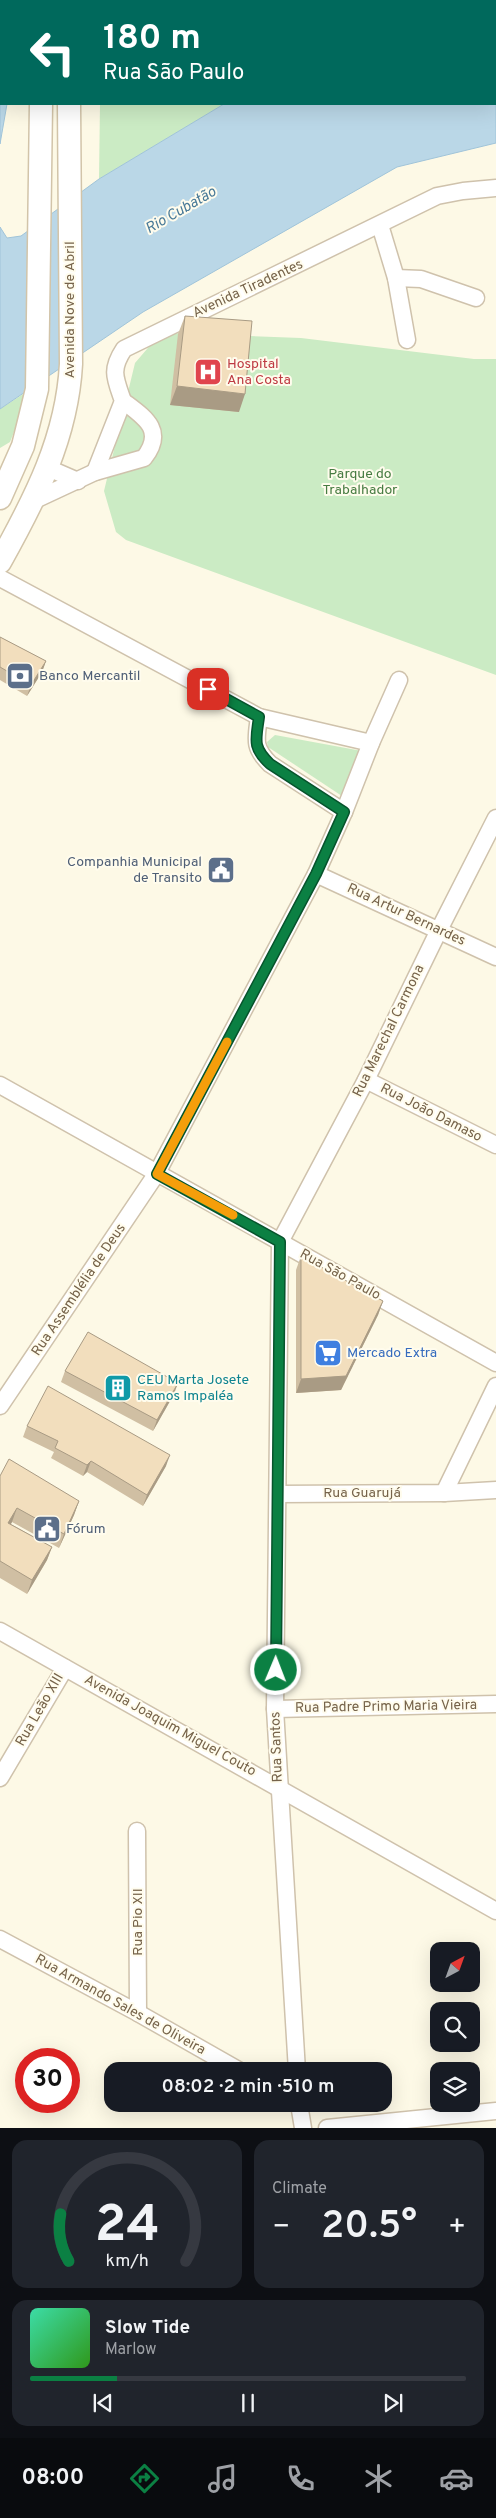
<!DOCTYPE html>
<html lang="en">
<head>
<meta charset="utf-8">
<style>
	body { margin:0; font-family:Overpass,sans-serif; background:#20242c; color:#f1f3f6; height:100vh; display:flex; flex-direction:column; font-size:19px; white-space:nowrap }
	* { box-sizing:border-box; margin:0 }
	p { font-size:16px; color:#9ea1a6 }
	.icon { flex:none; width:28px; height:28px; fill:none; stroke:currentColor; stroke-width:2; stroke-linecap:round; stroke-linejoin:round }
	.map { position:relative; height:2128px; overflow:hidden }
	.drawer { display:flex; flex-direction:column; gap:12px; padding:12px; background:#0d0f14; flex:1 }
	.drawer>* { flex:none }
	.banner { position:absolute; left:0px; top:0px; width:496px; height:105px; box-shadow:0 5px 20px #0002; background:#00695c; color:#fff; overflow:hidden }
	.needle { width:32px; rotate:41deg }
	.fabs { position:absolute; left:430px; top:1942px; display:grid; gap:10px }
	.fabs a { display:grid; place-items:center; width:50px; height:50px; border-radius:10px; background:#171b24; box-shadow:0 5px 20px #0002; font-size:25px }
	.speed { position:absolute; left:15px; top:2048px; display:flex; gap:10px; font-size:25px; font-weight:700; text-align:center }
	.speed>* { display:grid; place-content:center; width:65px; height:65px; border-radius:50%; background:#171b24; box-shadow:0 5px 20px #0002; line-height:1 }
	.speed .limit { border:8px solid #d22; background:#fff; color:#111 }
	.pin { position:absolute; display:grid; place-items:center; width:42px; height:42px; color:#fff; margin:-21px; border-radius:10px; box-shadow:0 2px 8px #0006 }
	.me { position:absolute; width:55px; margin:-28px; rotate:1deg; stroke-linejoin:round; filter:drop-shadow(0 0 4px #0008) }
	.turn { display:flex; align-items:center; gap:18px; height:105px; padding:0 20px; font-size:22px }
	.turn .icon { width:65px; height:65px; stroke-width:2.5 }
	.turn b { display:block; font-size:35px; line-height:42px }
	.big { font-size:38px; font-weight:600; line-height:1.1 }
	.drawer .tile { flex:1; display:flex; flex-direction:column; justify-content:center; gap:8px; min-width:0; padding:0 18px; border-radius:15px; background:#20242c }
	.drawer .dial { align-items:center; gap:0 }
	.dial svg { height:130px; overflow:visible; fill:none; stroke:#363941; stroke-width:7; stroke-linecap:round; text-anchor:middle }
	.dial text { fill:#f1f3f6; stroke:none }
	.song { display:flex; align-items:center; gap:15px }
	.cover { width:60px; height:60px; border-radius:8px; background:linear-gradient(135deg,hsl(160 70% 55%),hsl(110 70% 35%)) }
	.played { height:5px; border-radius:2px; background:linear-gradient(90deg,#0b8043 20%,#363941 20%) }
	.keys { display:flex; justify-content:space-around; direction:ltr }
	.heat { display:flex; justify-content:space-between; align-items:center; font-size:28px; direction:ltr }
	.drawer .tiles { flex:1; display:grid; gap:12px; grid-template-columns:1fr 1fr }
	.tile:last-child { grid-column:span 2 }
	.trip { position:absolute; left:104px; top:2062px; width:288px; height:50px; border-radius:15px; background:#171b24; box-shadow:0 5px 20px #0002; font-weight:600; line-height:50px; text-align:center }
	.dock { display:flex; height:80px; justify-content:space-around; align-items:center; background:#090b0e; color:#9ea1a6 }
	.dock .icon { width:35px; height:35px }
	.dock .current { color:#0b8043 }
	.dock b { font-size:22px; color:#f1f3f6 }
	.map>svg:first-child { display:block }
</style>
</head>
<body>
<div class="map">
<svg width="496" height="2128" viewBox="0 0 496 2128">
	<rect width="100%" height="100%" fill="#fdf9e6"/>
	<g fill="#cbebc4">
		<polygon points="98,0 329,0 330,1 98,1"/>
		<polygon points="100,104 224,104 99,179"/>
		<polygon points="170,333 301,338 474,359 496,359 496,675 126,540 116,532 104,491 135,363 153,342"/>
		<polygon points="31,389 10,442 0,448 0,409"/>
		<polygon points="275,735 362,751 345,798 268,747 267,742"/>
	</g>
	<g fill="#bad7e7" stroke="#a0c4d9">
		<polygon points="0,0 22,0 1,1 1,104 7,104 0,144"/>
		<polygon points="425,0 496,0 496,143 397,167 143,312 0,409 0,227 7,238 21,236 99,179 224,104 495,104 495,1 421,1"/>
	</g>
	<g fill="none" stroke-linecap="round" stroke-linejoin="round">
		<g stroke="#cfc2ac" stroke-width="19">
			<g id="street">
				<polyline points="380,225 396,278 407,340"/>
				<polyline points="396,278 421,279 476,298"/>
				<polyline points="48,468 78,481"/>
				<path d="M95,472L123,401C115,378 110,370 124,349L437,196L463,191L496,188"/>
				<path d="M35,500L95,472L144,458C166,430 144,417 123,401"/>
				<polyline points="0,578 259,717 371,743"/>
				<path d="M259,717C256,740 253,747 270,764L344,812"/>
				<polyline points="316,874 496,957"/>
				<polyline points="366,1080 496,1145"/>
				<polyline points="0,1085 496,1363"/>
				<polyline points="0,1406 157,1173 316,874 344,812 371,743 399,680"/>
				<polyline points="444,1493 496,1386"/>
				<polyline points="279,1494 444,1493 496,1490"/>
				<polyline points="0,1631 496,1911"/>
				<polyline points="275,1709 496,1704"/>
				<polyline points="0,1778 65,1668"/>
				<polyline points="137,1831 138,2013"/>
				<polyline points="0,1939 138,2013 240,2071"/>
				<polyline points="297,2071 275,1709 280,1242 366,1080 439,930 496,818"/>
				<polyline points="299,2104 303,2128"/>
				<polyline points="327,2128 496,2111"/>
			</g>
		</g>
		<g stroke="#d2c4a9" stroke-width="25">
			<g id="secondary">
				<polyline points="41,0 41,1"/>
				<polyline points="69,0 69,1"/>
				<polyline points="0,498 23,446 37,389 41,104"/>
				<path d="M0,562C35,499 67,438 71,364L69,104"/>
			</g>
		</g>
		<use href="#street" stroke="#fff" stroke-width="16"/>
		<use href="#secondary" stroke="#fff" stroke-width="22"/>
	</g>
	<g fill="#d0bfa3">
		<polygon points="185,316 239,412 170,405 178,334"/>
		<polygon points="0,637 46,661 42,672 27,696 0,680"/>
		<polygon points="301,1256 383,1301 378,1315 341,1390 296,1393 296,1270"/>
		<polygon points="65,1371 174,1394 153,1431 61,1382"/>
		<polygon points="27,1426 166,1466 143,1506 87,1472 83,1476 51,1458 54,1452 23,1437"/>
		<polygon points="0,1476 79,1501 74,1515 59,1548 12,1522 11,1524 52,1547 47,1560 27,1594 0,1578"/>
	</g>
	<g fill="#a99b84">
		<polygon points="177,386 245,394 239,412 170,405"/>
		<polygon points="46,661 42,672 27,696 31,685"/>
		<polygon points="383,1301 378,1315 341,1390 296,1393 301,1379"/>
		<polygon points="178,1383 174,1394 153,1431 157,1420"/>
		<polygon points="170,1455 166,1466 143,1506 147,1495"/>
		<polygon points="91,1461 87,1472 83,1476 87,1465"/>
		<polygon points="79,1501 74,1515 59,1548 64,1534"/>
		<polygon points="17,1508 12,1522 3,1537 8,1523"/>
		<polygon points="52,1547 47,1560 27,1594 32,1580"/>
	</g>
	<g fill="#f2debd" stroke="#a99b84">
		<polygon points="185,316 252,321 245,394 177,386"/>
		<polygon points="0,637 46,661 31,685 0,667"/>
		<polygon points="301,1256 383,1301 346,1376 301,1379"/>
		<polygon points="88,1332 178,1383 157,1420 65,1371"/>
		<polygon points="48,1386 170,1455 147,1495 91,1461 87,1465 55,1448 58,1441 27,1426"/>
		<polygon points="9,1459 79,1501 64,1534 17,1508 8,1523 52,1547 32,1580 0,1561 0,1476"/>
	</g>
	<g fill="none" stroke-linecap="round" stroke-linejoin="round">
		<g stroke="#07532c" stroke-width="12">
			<path id="route" d="M208,689L259,717C256,740 252,747 270,764L344,812L316,874L157,1174L280,1242L276,1670"/>
		</g>
		<use href="#route" stroke="#0b8043" stroke-width="9"/>
		<polyline stroke="#f59e0b" stroke-width="9" points="227,1042 157,1174 233,1215"/>
	</g>
	<defs>
		<g id="hospital-square" transform="scale(1.4375)"><rect x="-9" y="-9" width="18" height="18" rx="4" fill="#e0444e" stroke="#fffced"/><path d="M-5-5h3v3.5h4V-5h3V5h-3V1.5h-4V5h-3Z" fill="#fff"/></g>
		<g id="bank-square" transform="scale(1.4375)"><rect x="-9" y="-9" width="18" height="18" rx="4" fill="#5c6f8a" stroke="#fffced"/><path d="M-6-4H6V4H-6ZM0-2.3a2.3 2.3 0 1 0 0 4.6a2.3 2.3 0 1 0 0-4.6Z" fill="#fff"/></g>
		<g id="civic-square" transform="scale(1.4375)"><rect x="-9" y="-9" width="18" height="18" rx="4" fill="#5c6f8a" stroke="#fffced"/><path d="M-.6-6.5H3V-4.5H.6V-3L4-1V1h2V6H-6V1h2V-1L-.6-3ZM-1.2 2.5V6h2.4V2.5Z" fill="#fff"/></g>
		<g id="supermarket-square" transform="scale(1.4375)"><rect x="-9" y="-9" width="18" height="18" rx="4" fill="#3f7fe0" stroke="#fffced"/><path d="M-6-5.5h2.5l.6 2H6L4.5 2H-2.5L-4.4-4H-6ZM-1.5 3.2a1.3 1.3 0 1 0 .1 0ZM3 3.2a1.3 1.3 0 1 0 .1 0Z" fill="#fff"/></g>
		<g id="building-square" transform="scale(1.4375)"><rect x="-9" y="-9" width="18" height="18" rx="4" fill="#0f9aa8" stroke="#fffced"/><path d="M-4-6H4V6H1V3H-1V6H-4ZM-2.5-4.3h1.7v1.8h-1.7ZM.8-4.3h1.7v1.8H.8ZM-2.5-1h1.7V.8h-1.7ZM.8-1h1.7V.8H.8Z" fill="#fff"/></g>
	</defs>
	<g fill-rule="evenodd">
		<use href="#hospital-square" x="208" y="372"/>
		<use href="#bank-square" x="20" y="676"/>
		<use href="#civic-square" x="221" y="870"/>
		<use href="#supermarket-square" x="328" y="1353"/>
		<use href="#building-square" x="118" y="1388"/>
		<use href="#civic-square" x="47" y="1529"/>
	</g>
	<g text-anchor="middle" dominant-baseline="central" stroke-width="4" stroke-linejoin="round" paint-order="stroke">
		<g font-size="14" fill="#76634a" stroke="#fffced">
			<text transform="translate(248 289) rotate(-25)">Avenida Tiradentes</text>
			<text transform="translate(70 310) rotate(-90)">Avenida Nove de Abril</text>
			<text transform="translate(406 915) rotate(25)">Rua Artur Bernardes</text>
			<text transform="translate(389 1031) rotate(-64)">Rua Marechal Carmona</text>
			<text transform="translate(431 1113) rotate(27)">Rua João Damaso</text>
			<text transform="translate(340 1275) rotate(29)">Rua São Paulo</text>
			<text transform="translate(79 1290) rotate(-56)">Rua Assemblélia de Deus</text>
			<text x="362" y="1493">Rua Guarujá</text>
			<text transform="translate(386 1707) rotate(-1)">Rua Padre Primo Maria Vieira</text>
			<text transform="translate(40 1710) rotate(-60)">Rua Leão XIII</text>
			<text transform="translate(170 1726) rotate(29)">Avenida Joaquim Miguel Couto</text>
			<text transform="translate(277 1747) rotate(-92)">Rua Santos</text>
			<text transform="translate(138 1922) rotate(-90)">Rua Pio XII</text>
			<text transform="translate(120 2005) rotate(29)">Rua Armando Sales de Oliveira</text>
		</g>
		<g font-size="14" fill="#be3a42" stroke="#fffced" text-anchor="start">
			<text x="227" y="364">Hospital<tspan x="227" dy="16">Ana Costa</tspan></text>
		</g>
		<g font-size="14" fill="#477c42" stroke="#fffced">
			<text x="360" y="474">Parque do<tspan x="360" dy="16">Trabalhador</tspan></text>
		</g>
		<g font-size="14" fill="#4e5e75" stroke="#fffced" text-anchor="start">
			<text x="39" y="676">Banco Mercantil</text>
			<text x="202" y="862" text-anchor="end">Companhia Municipal<tspan x="202" dy="16">de Transito</tspan></text>
			<text x="66" y="1529">Fórum</text>
		</g>
		<g font-size="14" fill="#366cbe" stroke="#fffced" text-anchor="start">
			<text x="347" y="1353">Mercado Extra</text>
		</g>
		<g font-size="14" fill="#0d838f" stroke="#fffced" text-anchor="start">
			<text x="137" y="1380">CEU Marta Josete<tspan x="137" dy="16">Ramos Impaléa</tspan></text>
		</g>
		<g font-size="15" font-style="italic" fill="#497a98" stroke="#fffced">
			<text transform="translate(181 211) rotate(-30)">Rio Cubatão</text>
		</g>
	</g>
</svg>
<div class="fabs">
<a><svg class="needle" viewBox="-14 -14 28 28"><path d="M0-13l5 13h-10z" fill="#e53935"/><path d="M0 13l5-13h-10z" fill="#9ea1a6"/></svg></a>
<a><svg class="icon" aria-label="search" viewBox="0 0 24 24"><circle cx="10" cy="10" r="6"/><path d="M15 15l6 6"/></svg></a>
<a><svg class="icon" aria-label="layers" viewBox="0 0 24 24"><path d="M12 4l9 5-9 5-9-5zM3 14l9 5 9-5"/></svg></a>
</div>
<div class="speed"><div class="limit">30</div></div>
<div class="pin" style="left:208px;top:689px;background:#d93025"><svg class="icon" aria-label="arrive" viewBox="0 0 24 24"><path d="M6 21V4h12l-3 4 3 4H6"/></svg></div>
<svg class="me" style="left:276px;top:1670px" viewBox="-20 -20 40 40"><circle r="17" fill="#0b8043" stroke="#fff" stroke-width="3"/><path d="M0-11L8 9 0 5-8 9z" fill="#fff"/></svg>
<div class="trip">08:02 · 2 min · 510 m</div>
<div class="banner">
<div class="turn"><svg class="icon" aria-label="left" viewBox="0 0 24 24"><path d="M17 20v-9H6M10 6l-5 5 5 5"/></svg><div><b>180 m</b>Rua São Paulo</div></div>
</div>
</div>
<section class="drawer">
<div class="tiles">
<div class="tile dial"><svg viewBox="0 0 100 80">
<path d="M14 69A42 42 0 1 1 86 69"/>
<path d="M14 69A42 42 0 0 1 9 40" stroke="#0b8043"/>
<text x="50" y="56" font-size="32" font-weight="700">24</text>
<text x="50" y="72" font-size="11">km/h</text>
</svg></div>
<div class="tile"><p>Climate</p>
<div class="heat"><a>−</a><b class="big">20.5°</b><a>+</a></div>
</div>
<div class="tile">
<div class="song"><i class="cover"></i><div><b>Slow Tide</b><p>Marlow</p></div></div>
<div class="played"></div>
<div class="keys"><svg class="icon" aria-label="previous" viewBox="0 0 24 24"><path d="M18 5L8 12l10 7zM5 5v14"/></svg><svg class="icon" aria-label="pause" viewBox="0 0 24 24"><path d="M8 5v14M16 5v14"/></svg><svg class="icon" aria-label="next" viewBox="0 0 24 24"><path d="M6 5l10 7-10 7zM19 5v14"/></svg></div>
</div>
</div>
</section>
<nav class="dock">
<b>08:00</b>
<svg class="icon current" aria-label="directions" viewBox="0 0 24 24"><path d="M12 3l9 9-9 9-9-9zM9 14v-3h6M13 9l2 2-2 2"/></svg>
<svg class="icon" aria-label="music" viewBox="0 0 24 24"><path d="M9 18V5l10-2v13"/><circle cx="6" cy="18" r="3"/><circle cx="16" cy="16" r="3"/></svg>
<svg class="icon" aria-label="phone" viewBox="0 0 24 24"><path d="M5 4h4l2 5-3 2q2 4 5 5l2-3 5 2v4C11 20 4 13 5 4z"/></svg>
<svg class="icon" aria-label="climate" viewBox="0 0 24 24"><path d="M12 3v18M4 7l16 10M4 17L20 7"/></svg>
<svg class="icon" aria-label="car" viewBox="0 0 24 24"><path d="M5 17H2v-5l4-1 3-4h7l3 4 3 1v5h-3M9 17h6M6 11h13"/><circle cx="7" cy="17" r="2"/><circle cx="17" cy="17" r="2"/></svg>
</nav>
</body>
</html>
